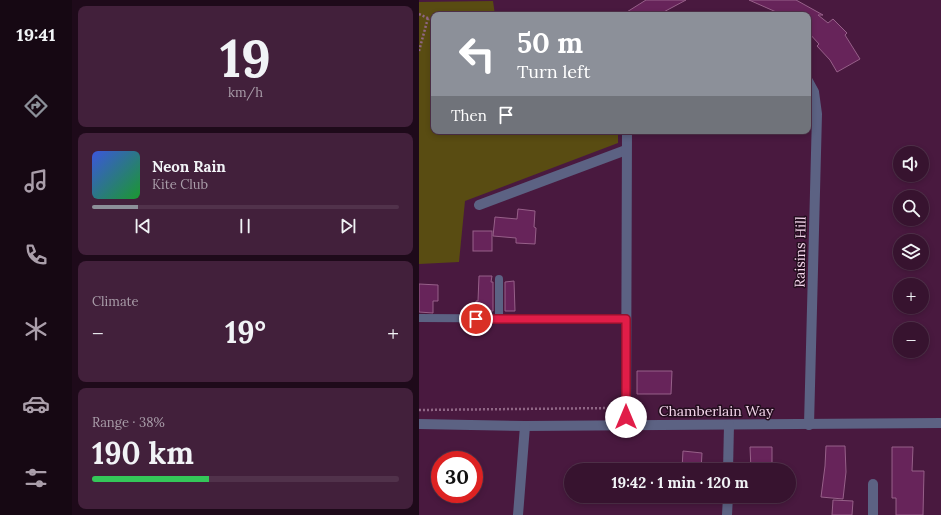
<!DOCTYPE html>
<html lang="en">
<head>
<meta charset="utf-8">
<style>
	body { margin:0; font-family:Lora,serif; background:#42203b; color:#f1f3f6; height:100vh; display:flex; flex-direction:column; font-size:15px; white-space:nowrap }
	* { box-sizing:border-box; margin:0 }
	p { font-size:13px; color:#aa9eaa }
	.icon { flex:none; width:22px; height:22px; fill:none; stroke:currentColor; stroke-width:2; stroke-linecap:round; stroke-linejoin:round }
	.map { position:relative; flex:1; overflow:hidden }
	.details { display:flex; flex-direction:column; gap:6px; padding:6px; background:#1e0a1a; width:347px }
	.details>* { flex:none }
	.banner { position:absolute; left:12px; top:12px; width:380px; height:122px; border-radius:8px; box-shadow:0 2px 6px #0003,0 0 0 1px #51324b; background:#8c9099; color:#fff; overflow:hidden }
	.buttons { position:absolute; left:474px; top:146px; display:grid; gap:8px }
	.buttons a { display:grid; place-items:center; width:36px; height:36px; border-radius:50%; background:#37132f; box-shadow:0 2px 6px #0003,0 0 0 1px #51324b; font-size:20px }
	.speed { position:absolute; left:12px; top:451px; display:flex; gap:8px; font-size:20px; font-weight:700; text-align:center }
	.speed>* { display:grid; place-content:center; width:52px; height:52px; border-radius:50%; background:#37132f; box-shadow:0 2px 6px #0003,0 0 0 1px #51324b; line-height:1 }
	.speed .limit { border:6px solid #d22; background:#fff; color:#111 }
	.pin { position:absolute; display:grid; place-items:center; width:34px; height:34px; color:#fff; margin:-17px; border:2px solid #fff; border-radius:50%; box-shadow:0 1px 4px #0007 }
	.me { position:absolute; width:44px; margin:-22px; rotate:0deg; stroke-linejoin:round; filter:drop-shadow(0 0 3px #0008) }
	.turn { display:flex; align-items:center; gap:14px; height:84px; padding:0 20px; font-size:18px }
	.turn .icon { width:52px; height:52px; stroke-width:2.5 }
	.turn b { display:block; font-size:28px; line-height:34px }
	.then { display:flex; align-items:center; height:38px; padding:0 20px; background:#0003; gap:8px; font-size:15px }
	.big { font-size:30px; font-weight:800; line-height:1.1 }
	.details .widget { flex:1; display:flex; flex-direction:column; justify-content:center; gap:6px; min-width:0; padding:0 14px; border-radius:8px; background:#42203b }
	.details .dial { align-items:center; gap:0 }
	.dial b { font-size:52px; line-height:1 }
	.song { display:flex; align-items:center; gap:12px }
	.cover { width:48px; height:48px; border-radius:6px; background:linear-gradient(135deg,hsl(230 70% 55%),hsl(130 70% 35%)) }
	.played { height:4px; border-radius:2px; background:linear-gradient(90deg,#8c9099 15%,#51324b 15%) }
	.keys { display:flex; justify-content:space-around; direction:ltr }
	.heat { display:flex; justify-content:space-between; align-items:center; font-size:22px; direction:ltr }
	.charge { height:6px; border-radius:3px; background:linear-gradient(90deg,#34c759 38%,#51324b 0) }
	.trip { position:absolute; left:145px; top:463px; width:232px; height:40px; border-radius:20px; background:#37132f; box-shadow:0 2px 6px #0003,0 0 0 1px #51324b; font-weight:800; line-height:40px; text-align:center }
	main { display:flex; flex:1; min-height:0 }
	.tab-bar { display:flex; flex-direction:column; width:72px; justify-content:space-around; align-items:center; background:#160813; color:#aa9eaa }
	.tab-bar .icon { width:28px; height:28px }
	.tab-bar .current { color:#8c9099 }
	.tab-bar b { font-size:18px; color:#f1f3f6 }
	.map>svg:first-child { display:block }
</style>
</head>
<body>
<main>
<nav class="tab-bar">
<b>19:41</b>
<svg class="icon current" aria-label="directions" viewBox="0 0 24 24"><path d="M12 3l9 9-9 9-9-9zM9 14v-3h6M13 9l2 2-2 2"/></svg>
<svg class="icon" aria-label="music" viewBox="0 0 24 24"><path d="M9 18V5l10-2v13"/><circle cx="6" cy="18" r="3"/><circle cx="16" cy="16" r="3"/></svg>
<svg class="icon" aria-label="phone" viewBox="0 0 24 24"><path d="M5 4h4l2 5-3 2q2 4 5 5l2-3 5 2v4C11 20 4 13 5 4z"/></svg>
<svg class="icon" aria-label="climate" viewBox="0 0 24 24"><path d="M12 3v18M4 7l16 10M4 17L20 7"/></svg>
<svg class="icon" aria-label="car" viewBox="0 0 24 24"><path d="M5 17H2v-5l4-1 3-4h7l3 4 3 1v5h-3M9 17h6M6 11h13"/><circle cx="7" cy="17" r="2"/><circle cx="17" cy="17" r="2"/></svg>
<svg class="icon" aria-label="filters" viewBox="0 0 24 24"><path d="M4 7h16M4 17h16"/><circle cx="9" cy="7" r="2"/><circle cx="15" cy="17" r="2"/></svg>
</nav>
<section class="details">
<div class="widget dial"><b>19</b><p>km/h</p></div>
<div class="widget">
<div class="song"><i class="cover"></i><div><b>Neon Rain</b><p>Kite Club</p></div></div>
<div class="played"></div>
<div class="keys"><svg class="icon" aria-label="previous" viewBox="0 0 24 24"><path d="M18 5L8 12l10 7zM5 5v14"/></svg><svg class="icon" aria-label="pause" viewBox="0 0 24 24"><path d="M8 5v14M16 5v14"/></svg><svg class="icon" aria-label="next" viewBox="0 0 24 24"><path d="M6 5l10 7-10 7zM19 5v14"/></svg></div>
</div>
<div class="widget"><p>Climate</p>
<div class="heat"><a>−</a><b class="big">19°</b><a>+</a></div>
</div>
<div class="widget"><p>Range · 38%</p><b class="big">190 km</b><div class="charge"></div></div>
</section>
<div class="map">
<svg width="522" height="515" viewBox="0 0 522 515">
	<rect width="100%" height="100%" fill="#49193f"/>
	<polygon fill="#594c12" points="74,1 76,15 15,15 15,131 199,131 199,143 46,201 40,262 0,264 0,2"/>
	<g fill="#67245a" stroke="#976089">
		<polygon points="227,0 267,0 239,15 203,15"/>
		<polygon points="330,0 377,0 404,15 399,15 409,23 414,19 428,33 426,35 441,59 418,72 411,60 398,46 400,44 389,32 389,15 364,15"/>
		<polygon points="99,209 116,211 115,227 117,228 116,244 97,243 97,238 74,236 76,217 98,219"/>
		<rect x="54" y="231" width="19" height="20"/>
		<polygon points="60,276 73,276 72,282 74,282 74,311 71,311 71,313 56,313 57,301 59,301"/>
		<polygon points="95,281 96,311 86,311 86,282"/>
		<polygon points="0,284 19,285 19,301 14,301 14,313 0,312"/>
		<polygon points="218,371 253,371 252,394 218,394"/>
		<polygon points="407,446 426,446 427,472 424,499 402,497 406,466"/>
		<polygon points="331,447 353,447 353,470 332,470"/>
		<polygon points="473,447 494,447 493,471 505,471 504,515 477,515 477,498 473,498"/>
		<polygon points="264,451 283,453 282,470 263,469"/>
		<polygon points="414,500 434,501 433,515 413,515"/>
	</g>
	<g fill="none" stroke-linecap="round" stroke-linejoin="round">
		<g stroke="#906786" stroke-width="2.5" stroke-dasharray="2 2" stroke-linecap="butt">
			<polyline points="0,14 15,21"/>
			<polyline points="0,51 9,18"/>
			<polyline points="0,410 195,408"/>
		</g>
		<g stroke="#5c6283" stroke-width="8">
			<polyline points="0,318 207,319"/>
			<polyline points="80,319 80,279"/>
		</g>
		<g stroke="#5c6283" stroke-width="10">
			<polyline points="389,81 395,92 398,114 390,425"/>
			<polyline points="60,205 207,150"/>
			<polyline points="0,424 106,426 522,423"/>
			<polyline points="207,425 208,131"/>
			<polyline points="309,470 310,425"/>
			<polyline points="99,515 106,426"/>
			<polyline points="308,515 309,496"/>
			<polyline points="454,515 454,484"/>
		</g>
	</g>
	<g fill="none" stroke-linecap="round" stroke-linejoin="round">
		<g stroke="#92132f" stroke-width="10">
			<polyline id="route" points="57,319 207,319 207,417"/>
		</g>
		<use href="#route" stroke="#e11d48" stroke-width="7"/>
	</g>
	<g text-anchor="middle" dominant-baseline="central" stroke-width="3" stroke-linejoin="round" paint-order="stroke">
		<g font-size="14" fill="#f6d7ed" stroke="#230e1e">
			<text transform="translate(381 252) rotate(-89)">Raisins Hill</text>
			<text x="297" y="411">Chamberlain Way</text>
		</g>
	</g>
</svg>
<div class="buttons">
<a><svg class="icon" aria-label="sound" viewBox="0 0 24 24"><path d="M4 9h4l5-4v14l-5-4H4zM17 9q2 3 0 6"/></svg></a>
<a><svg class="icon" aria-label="search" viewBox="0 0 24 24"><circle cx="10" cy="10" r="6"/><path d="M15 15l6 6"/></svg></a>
<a><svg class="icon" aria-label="layers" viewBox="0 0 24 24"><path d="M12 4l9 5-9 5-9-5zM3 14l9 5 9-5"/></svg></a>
<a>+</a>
<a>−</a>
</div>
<div class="speed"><div class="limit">30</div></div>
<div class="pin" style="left:57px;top:319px;background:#d93025"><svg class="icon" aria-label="arrive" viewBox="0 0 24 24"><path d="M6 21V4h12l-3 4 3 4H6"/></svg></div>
<svg class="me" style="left:207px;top:417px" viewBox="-20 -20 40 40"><circle r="19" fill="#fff"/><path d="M0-13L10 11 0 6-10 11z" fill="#e11d48"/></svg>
<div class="trip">19:42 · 1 min · 120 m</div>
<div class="banner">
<div class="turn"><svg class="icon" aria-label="left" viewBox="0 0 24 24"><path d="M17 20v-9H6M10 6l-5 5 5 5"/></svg><div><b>50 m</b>Turn left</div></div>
<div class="then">Then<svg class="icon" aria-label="arrive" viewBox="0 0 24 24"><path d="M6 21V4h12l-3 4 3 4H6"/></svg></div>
</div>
</div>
</main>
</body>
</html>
